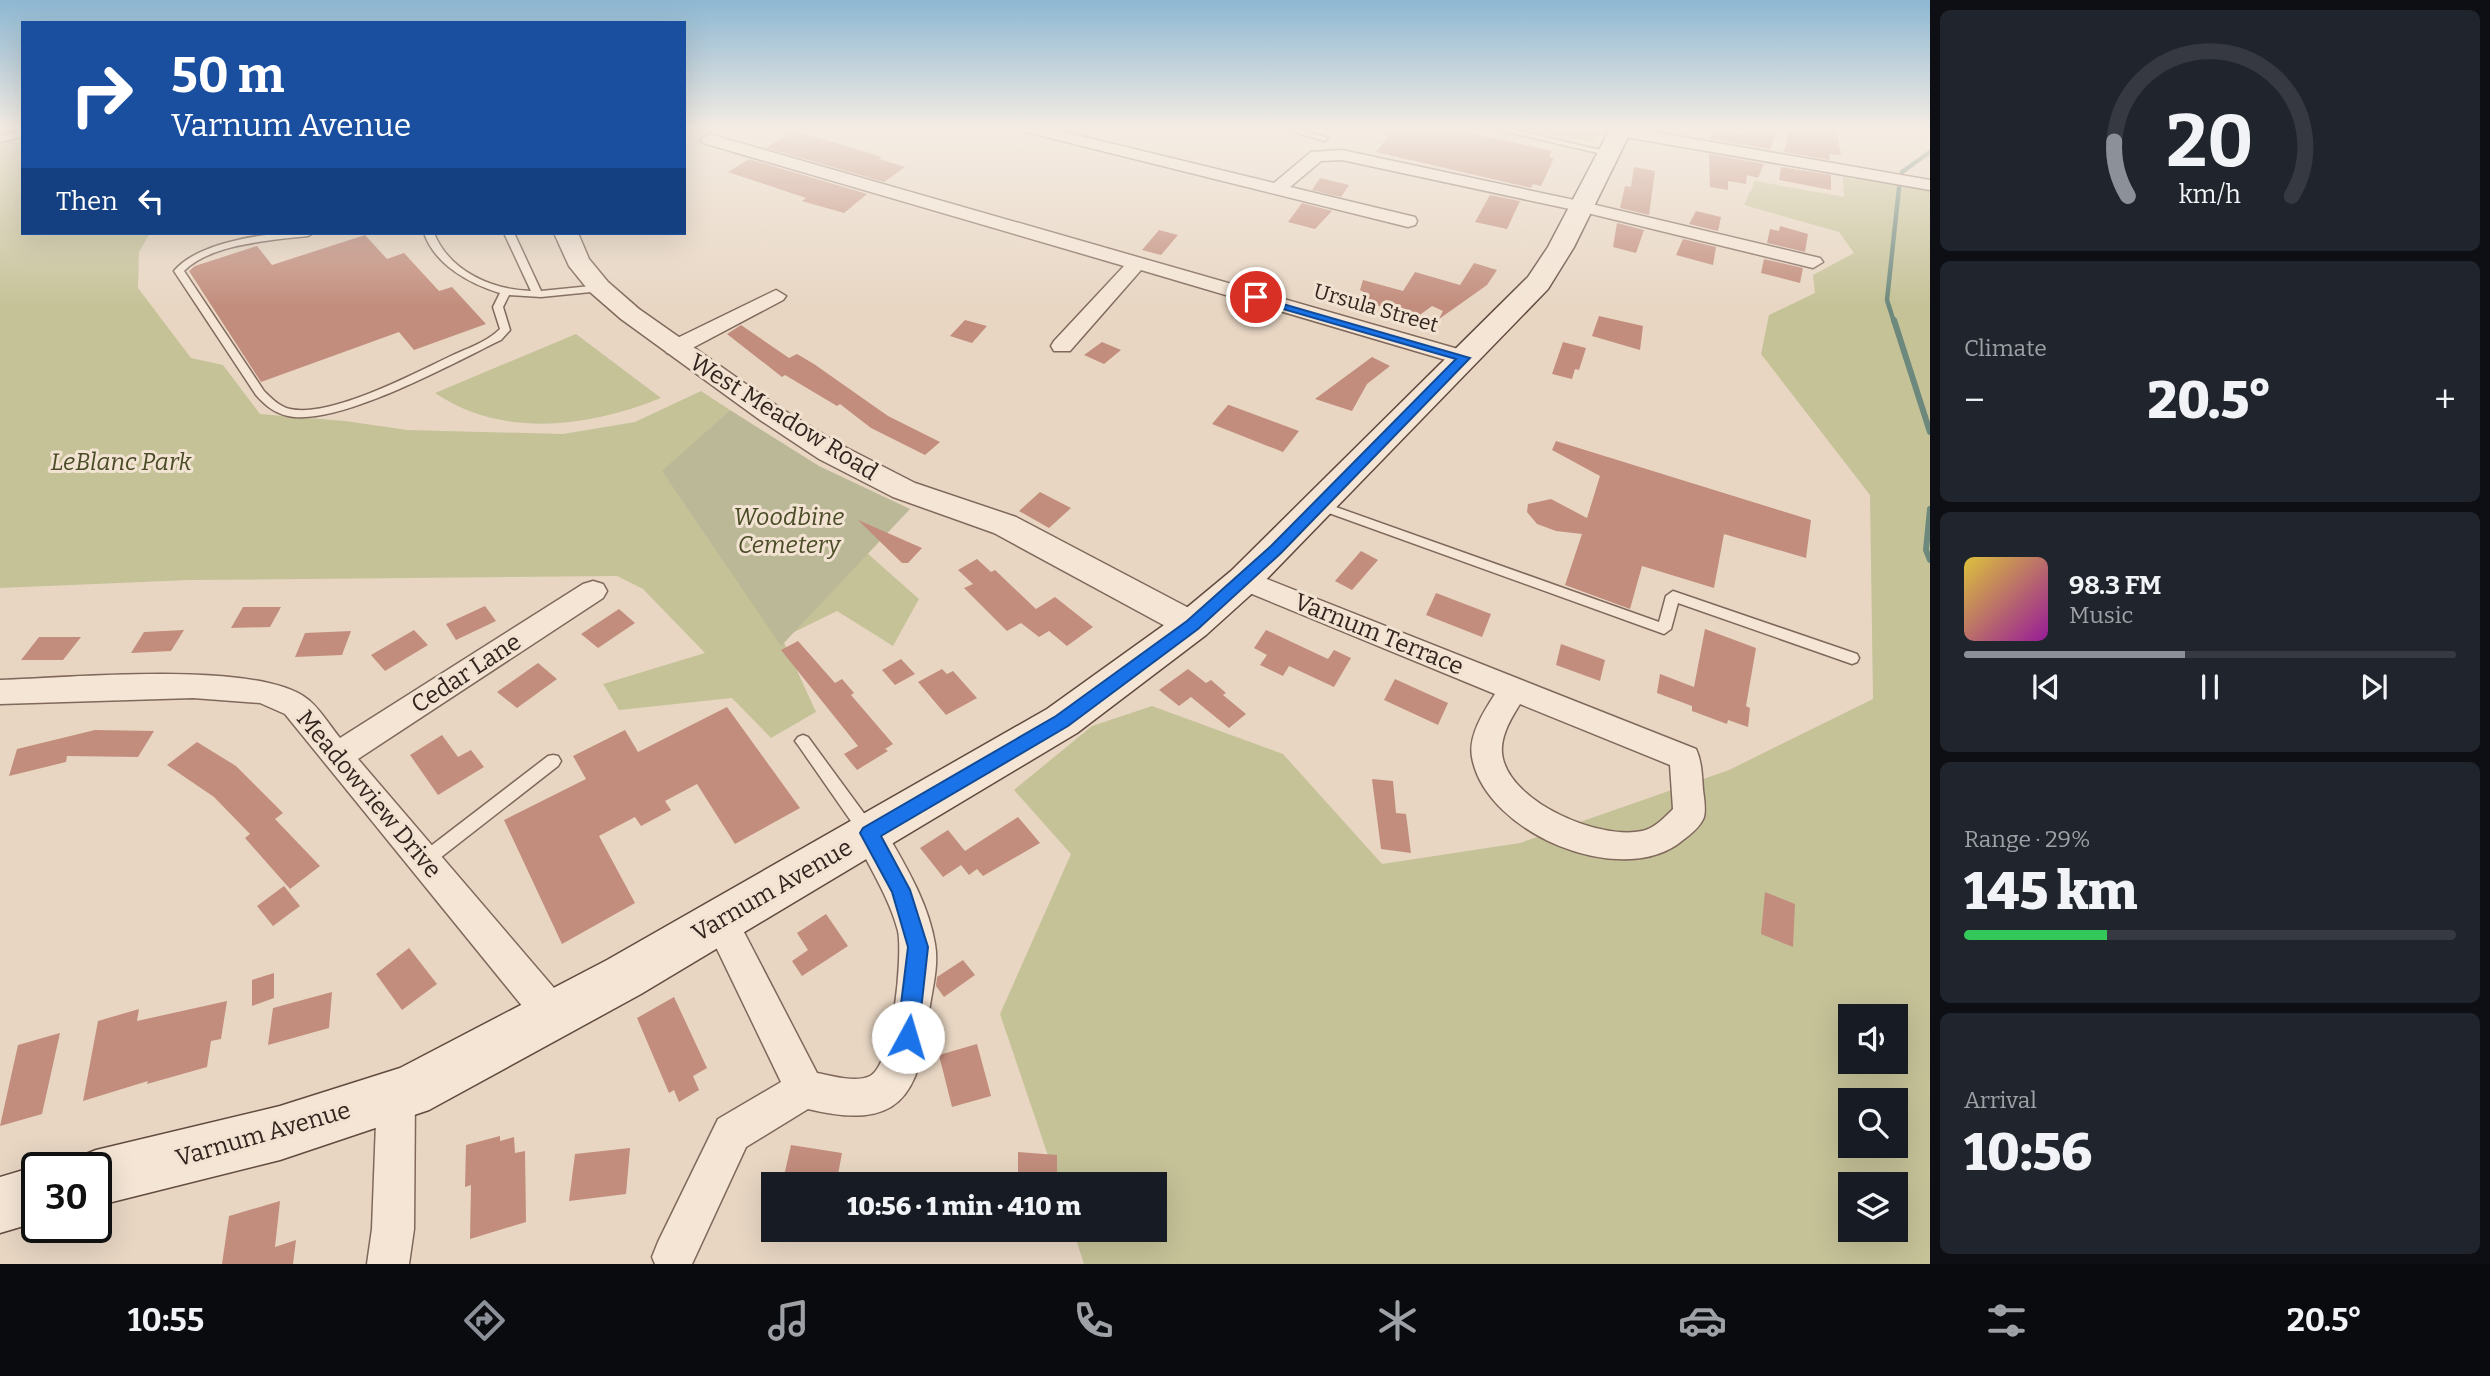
<!DOCTYPE html>
<html lang="en">
<head>
<meta charset="utf-8">
<style>
	body { margin:0; font-family:Bitter,serif; background:#20242c; color:#f1f3f6; height:100vh; display:flex; flex-direction:column; font-size:26px; white-space:nowrap }
	* { box-sizing:border-box; margin:0 }
	p { font-size:23px; color:#9ea1a6 }
	.icon { flex:none; width:38px; height:38px; fill:none; stroke:currentColor; stroke-width:2; stroke-linecap:round; stroke-linejoin:round }
	.map { position:relative; flex:1; overflow:hidden }
	.sheet { display:flex; flex-direction:column; gap:10px; padding:10px; background:#0d0f14; width:560px }
	.sheet>* { flex:none }
	.top-card { position:absolute; left:21px; top:21px; width:665px; height:214px; border-radius:0px; box-shadow:0 7px 28px #0002; background:#1a4fa0; color:#fff; overflow:hidden }
	.tools { position:absolute; left:1838px; top:1004px; display:grid; gap:14px }
	.tools a { display:grid; place-items:center; width:70px; height:70px; border-radius:0px; background:#171b24; box-shadow:0 7px 28px #0002; font-size:35px }
	.speed { position:absolute; left:21px; top:1152px; display:flex; gap:14px; font-size:35px; font-weight:700; text-align:center }
	.speed>* { display:grid; place-content:center; width:91px; height:91px; border-radius:50%; background:#171b24; box-shadow:0 7px 28px #0002; line-height:1 }
	.speed .limit { border:4px solid #111; border-radius:10px; background:#fff; color:#111 }
	.pin { position:absolute; display:grid; place-items:center; width:60px; height:60px; color:#fff; margin:-30px; border:4px solid #fff; border-radius:50%; box-shadow:0 2px 7px #0007 }
	.me { position:absolute; width:77px; margin:-38px; rotate:6deg; stroke-linejoin:round; filter:drop-shadow(0 0 5px #0008) }
	.turn { display:flex; align-items:center; gap:24px; height:147px; padding:0 35px; font-size:32px }
	.turn .icon { width:91px; height:91px; stroke-width:2.5 }
	.turn b { display:block; font-size:49px; line-height:60px }
	.then { display:flex; align-items:center; height:66px; padding:0 35px; background:#0003; gap:14px; font-size:26px }
	.big { font-size:52px; font-weight:800; line-height:1.1 }
	.sheet .widget { flex:1; display:flex; flex-direction:column; justify-content:center; gap:10px; min-width:0; padding:0 24px; border-radius:10px; background:#20242c }
	.sheet .dial { align-items:center; gap:0 }
	.dial svg { height:182px; overflow:visible; fill:none; stroke:#363941; stroke-width:7; stroke-linecap:round; text-anchor:middle }
	.dial text { fill:#f1f3f6; stroke:none }
	.song { display:flex; align-items:center; gap:21px }
	.cover { width:84px; height:84px; border-radius:10px; background:linear-gradient(135deg,hsl(50 70% 55%),hsl(300 70% 35%)) }
	.played { height:7px; border-radius:4px; background:linear-gradient(90deg,#8c9099 45%,#363941 45%) }
	.keys { display:flex; justify-content:space-around; direction:ltr }
	.heat { display:flex; justify-content:space-between; align-items:center; font-size:38px; direction:ltr }
	.charge { height:10px; border-radius:5px; background:linear-gradient(90deg,#34c759 29%,#363941 0) }
	.trip { position:absolute; left:761px; top:1172px; width:406px; height:70px; border-radius:0px; background:#171b24; box-shadow:0 7px 28px #0002; font-weight:800; line-height:70px; text-align:center }
	.tab-bar { display:flex; height:112px; justify-content:space-around; align-items:center; background:#090b0e; color:#9ea1a6 }
	.tab-bar .icon { width:49px; height:49px }
	.tab-bar .current { color:#8c9099 }
	.tab-bar b { font-size:32px; color:#f1f3f6 }
	main { display:flex; flex:1; min-height:0 }
	.map>svg:first-child { display:block }
</style>
</head>
<body>
<main>
<div class="map">
<svg width="1930" height="1264" viewBox="0 0 1930 1264">
	<rect width="100%" height="100%" fill="#e8d6c3"/>
	<g fill="#c5c298" fill-rule="evenodd">
		<polygon points="0,129 23,129 23,233 150,233 139,252 138,288 191,358 223,365 260,414 345,421 407,430 563,434 635,422 701,391 730,410 663,471 819,604 867,553 919,599 893,646 837,611 782,638 816,712 771,738 732,698 619,710 603,684 705,653 643,589 617,576 190,580 0,588"/>
		<polygon points="1519,129 1601,129 1593,142"/>
		<path d="M1843,177L1930,191V1264H1084L1073,1230H1155V1185H1058L1000,1014L1071,854L1014,790L1092,726L1152,706L1283,754L1382,864L1520,843L1729,770L1873,699L1870,495L1761,354L1769,315L1815,293L1813,275L1854,253L1839,232L1744,205L1755,181L1844,197ZM1850,1017H1895V1062H1850ZM1850,1101H1895V1146H1850ZM1850,1185H1895V1230H1850Z"/>
		<path d="M576,334L661,398C589,427 503,439 435,393Z"/>
	</g>
	<polygon fill="#bbb897" points="730,410 819,466 910,509 781,646 662,471"/>
	<g fill="none" stroke-linecap="round" stroke-linejoin="round">
		<g stroke="#6d887c" stroke-width="4.5">
			<polyline points="1902,172 1930,152"/>
			<polyline points="1894,322 1887,300 1899,188"/>
		</g>
		<g stroke="#6d887c" stroke-width="6">
			<polyline points="1894,320 1930,432"/>
			<polyline points="1930,509 1926,550 1930,560"/>
		</g>
	</g>
	<g fill="#c28d7d">
		<polygon points="1394,129 1452,129 1552,151 1549,157 1554,158 1541,186 1533,184 1531,188 1376,152"/>
		<polygon points="1711,129 1748,135 1749,129 1778,129 1770,149 1710,139"/>
		<polygon points="1789,129 1836,129 1841,155 1829,154 1830,160 1784,152"/>
		<polygon points="794,130 882,157 879,159 905,167 884,182 766,148"/>
		<polygon points="1709,154 1764,164 1758,178 1747,175 1746,184 1728,181 1728,190 1710,187"/>
		<polygon points="749,159 867,194 844,213 802,201 806,198 728,172"/>
		<polygon points="1634,167 1655,171 1649,215 1620,208 1625,186 1631,187"/>
		<polygon points="1781,167 1831,175 1831,190 1779,180"/>
		<polygon points="1320,178 1349,185 1341,197 1312,190"/>
		<polygon points="1490,195 1520,201 1507,229 1475,222"/>
		<polygon points="1302,203 1332,211 1315,229 1288,222"/>
		<polygon points="1696,211 1721,217 1718,231 1689,224"/>
		<polygon points="1617,223 1644,230 1636,253 1613,247"/>
		<polygon points="1780,226 1808,234 1805,252 1767,243 1770,229 1779,231"/>
		<polygon points="1159,230 1178,235 1161,255 1142,250"/>
		<polygon points="365,235 387,259 404,253 439,291 452,287 486,324 414,350 399,332 261,382 189,271 195,266 257,246 272,265"/>
		<polygon points="1683,239 1716,247 1713,265 1676,255"/>
		<polygon points="1764,259 1803,268 1800,283 1761,273"/>
		<polygon points="1474,263 1497,270 1487,285 1439,319 1443,311 1432,306 1417,317 1385,302 1383,307 1362,302 1367,294 1360,290 1363,280 1403,291 1415,272 1460,285"/>
		<polygon points="1599,316 1643,326 1640,350 1592,336"/>
		<polygon points="965,320 987,326 972,343 950,336"/>
		<polygon points="741,325 789,358 797,354 814,364 888,416 940,442 925,455 871,428 840,404 837,406 785,375 782,377 727,334"/>
		<polygon points="1102,342 1121,350 1104,364 1084,355"/>
		<polygon points="1563,342 1586,348 1579,370 1575,369 1572,379 1552,374"/>
		<polygon points="1372,357 1390,366 1367,384 1352,411 1315,399"/>
		<polygon points="1228,405 1229,405 1299,431 1283,452 1212,424"/>
		<polygon points="1556,441 1811,520 1806,558 1724,534 1714,588 1642,566 1630,609 1565,585 1582,534 1556,531 1537,524 1527,512 1528,504 1551,499 1587,518 1600,476 1552,450"/>
		<polygon points="1040,492 1071,508 1049,528 1019,511"/>
		<polygon points="858,520 922,548 908,563 902,563"/>
		<polygon points="1361,551 1378,560 1352,590 1335,581"/>
		<polygon points="977,559 991,572 995,570 1036,609 1055,597 1093,627 1067,646 1049,631 1039,637 1021,623 1007,631 964,588 973,584 958,570"/>
		<polygon points="1436,593 1491,614 1482,637 1426,615"/>
		<polygon points="485,606 496,621 456,640 446,624"/>
		<polygon points="243,607 281,607 270,627 231,628"/>
		<polygon points="619,609 635,623 598,648 581,634"/>
		<polygon points="1705,629 1756,648 1746,706 1750,708 1748,727 1728,720 1727,724 1692,711 1692,706 1657,693 1660,674 1694,687"/>
		<polygon points="184,630 171,651 131,653 144,632"/>
		<polygon points="414,630 428,645 385,671 371,655"/>
		<polygon points="1266,630 1328,659 1334,650 1351,658 1334,687 1289,666 1283,676 1260,665 1267,655 1254,648"/>
		<polygon points="351,631 342,655 295,657 305,633"/>
		<polygon points="39,637 81,637 63,660 21,660"/>
		<polygon points="798,641 835,683 842,679 854,693 851,695 893,744 885,749 888,751 857,770 844,754 858,746 781,650"/>
		<polygon points="1561,644 1605,660 1600,681 1556,665"/>
		<polygon points="901,659 915,674 895,685 882,670"/>
		<polygon points="538,663 557,679 517,708 497,692"/>
		<polygon points="942,669 947,674 953,671 977,698 946,715 918,682"/>
		<polygon points="1188,669 1206,683 1211,680 1226,693 1223,695 1246,714 1229,728 1191,697 1179,706 1159,690"/>
		<polygon points="1395,679 1448,703 1438,725 1384,700"/>
		<polygon points="727,707 800,808 735,844 697,784 665,801 671,810 641,826 635,817 599,836 635,903 562,944 504,820 586,779 573,756 625,730 638,752"/>
		<polygon points="95,730 154,731 138,757 67,756 66,762 9,776 17,749"/>
		<polygon points="442,735 458,757 471,750 484,767 438,795 410,755"/>
		<polygon points="197,742 236,766 283,813 275,819 320,866 290,889 245,838 250,834 214,797 167,765"/>
		<polygon points="1372,779 1393,781 1396,813 1406,814 1411,853 1381,849"/>
		<polygon points="1018,817 1040,843 983,876 977,869 969,875 961,865 943,877 920,848 948,830 965,851"/>
		<polygon points="284,886 300,906 273,926 257,906"/>
		<polygon points="1765,892 1795,904 1793,947 1761,934"/>
		<polygon points="826,914 848,946 802,976 792,961 808,950 797,933"/>
		<polygon points="409,948 437,984 402,1010 376,974"/>
		<polygon points="963,960 975,975 944,997 936,986 937,977"/>
		<polygon points="274,973 274,998 252,1006 252,980"/>
		<polygon points="332,992 329,1028 268,1045 273,1008"/>
		<polygon points="674,997 707,1068 693,1076 699,1090 679,1102 674,1090 669,1093 637,1018"/>
		<polygon points="227,1001 221,1039 211,1041 207,1067 147,1084 148,1081 83,1101 98,1021 139,1009 137,1021"/>
		<polygon points="60,1033 42,1114 0,1126 18,1045"/>
		<polygon points="977,1044 991,1096 952,1107 939,1055"/>
		<polygon points="500,1136 500,1141 514,1137 515,1153 525,1151 526,1222 470,1239 471,1185 465,1187 466,1145"/>
		<polygon points="791,1145 842,1153 836,1185 782,1185"/>
		<polygon points="630,1148 626,1194 569,1201 575,1154"/>
		<polygon points="1018,1152 1057,1155 1057,1178 1018,1175"/>
		<polygon points="280,1201 275,1247 296,1240 293,1264 222,1264 229,1216"/>
	</g>
	<g fill="none" stroke-linecap="round" stroke-linejoin="round">
		<g stroke="#80695c" stroke-width="3">
			<g id="service">
				<polygon points="1284,129 1298,129 1328,138 1324,141"/>
				<polygon points="1495,129 1510,129 1610,152 1606,155"/>
				<polygon points="23,131 23,136 0,142 0,136"/>
				<path d="M313,233L308,236C272,240 210,244 184,271L264,391C271,398 280,407 290,409C331,418 415,373 453,355C468,348 487,342 500,329L493,307L500,293C470,284 435,265 424,233H434C449,271 492,290 531,291L504,233H514L541,291L601,285L606,288L601,291L541,297L509,295L503,307L510,330L501,340C453,363 338,427 288,416C274,413 265,405 256,395L174,271C200,240 274,231 313,233Z"/>
				<polygon points="1319,501 1659,622 1666,596 1673,591 1857,654 1859,658 1857,662 1852,664 1678,603 1671,629 1664,634 1315,508 1313,505 1315,502"/>
				<polygon points="803,735 808,737 874,827 876,832 874,837 868,839 862,837 798,745 795,741 798,737"/>
				<polygon points="553,755 558,756 561,761 558,766 431,865 425,867 419,865 417,860 419,855 548,756"/>
			</g>
		</g>
		<g stroke="#80695c" stroke-width="3">
			<g id="minor">
				<polygon points="1024,129 1052,129 1274,183 1311,152 1342,150 1579,201 1820,258 1823,262 1813,268 1579,211 1342,160 1321,161 1290,187 1415,217 1417,221 1415,225 1408,227 1026,132"/>
				<polygon points="1613,129 1637,129 1930,180 1930,190 1620,136 1614,135"/>
				<polygon points="709,134 1472,353 1475,358 1472,363 1456,363 1141,270 1070,351 1054,351 1051,346 1054,341 1124,266 703,143 701,139"/>
				<polygon points="776,290 786,296 783,300 683,353 667,353 664,348 667,343"/>
				<path d="M1244,570L1696,749C1702,762 1702,776 1703,790C1704,798 1706,809 1704,817C1701,826 1691,834 1683,840C1623,891 1485,833 1472,757C1468,736 1484,711 1495,694L1235,587L1231,580L1235,573ZM1520,704L1670,765L1673,809C1665,817 1654,829 1642,831C1600,840 1514,804 1503,759C1498,740 1510,720 1520,704Z"/>
				<path d="M593,581L603,584L607,591L603,598L358,759L566,1002L571,1015L566,1028L553,1033L540,1028L285,714L260,703L193,698L0,704V680C67,678 255,660 306,698C319,707 330,726 340,738L583,584Z"/>
				<path d="M869,819L881,823C902,860 928,900 935,944C939,966 932,990 929,1012C919,1098 899,1131 808,1109L746,1147L692,1264H655L652,1257L658,1242L718,1119L781,1082L703,920L708,909L720,904L732,909L817,1073C832,1076 856,1083 870,1076C893,1065 903,955 898,931C889,896 868,866 853,833L857,823Z"/>
				<polygon points="396,1077 410,1082 415,1096 414,1229 409,1264 367,1264 372,1229 377,1096 382,1082"/>
			</g>
		</g>
		<g stroke="#80695c" stroke-width="3">
			<polygon id="tertiary" points="554,233 578,233 589,259 608,282 639,309 780,408 841,445 915,483 1016,517 1204,616 1209,625 1204,634 1192,638 1180,634 994,533 893,497 819,459 760,420 621,319 590,292 569,266"/>
		</g>
		<g stroke="#624a3f" stroke-width="3">
			<g id="secondary">
				<polygon points="1610,129 1632,129 1574,247 1548,289 1257,589 1206,635 1077,733 641,994 429,1110 280,1160 96,1206 96,1167 73,1167 76,1158 96,1150 280,1106 400,1068 607,960 1047,709 1178,615 1231,571 1528,277 1548,247"/>
				<polygon points="37,1166 40,1167 37,1167 37,1222 0,1233 0,1177"/>
			</g>
		</g>
		<use href="#service" fill="#f4e5d5" fill-rule="evenodd"/>
		<use href="#minor" fill="#f4e5d5" fill-rule="evenodd"/>
		<use href="#tertiary" fill="#f4e5d5" fill-rule="evenodd"/>
		<use href="#secondary" fill="#f4e5d5" fill-rule="evenodd"/>
	</g>
	<linearGradient id="sky" x2="0" y2="1"><stop stop-color="#8db7d2"/><stop offset="0.42" stop-color="#f5ede4"/><stop offset="1" stop-color="#f5ede4" stop-opacity="0"/></linearGradient>
	<rect width="1930" height="306" fill="url(#sky)"/>
	<polygon fill="#1a73e8" stroke="#114b97" stroke-width="2" points="1252,295 1470,358 1281,553 1198,629 1068,726 881,836 910,890 928,947 918,1037 915,1044 908,1047 900,1044 897,1037 908,947 892,892 860,833 863,828 1056,716 1187,621 1271,546 1456,359 1252,300"/>
	<g text-anchor="middle" dominant-baseline="central" stroke-width="6" stroke-linejoin="round" paint-order="stroke">
		<g font-size="21" fill="#32241e" stroke="#f1e2d1">
			<text transform="translate(1376 308) rotate(16)">Ursula Street</text>
		</g>
		<g font-size="24" fill="#32241e" stroke="#f1e2d1">
			<text transform="translate(784 417) rotate(32)">West Meadow Road</text>
			<text transform="translate(1379 634) rotate(22)">Varnum Terrace</text>
			<text transform="translate(466 673) rotate(-33)">Cedar Lane</text>
			<text transform="translate(369 794) rotate(50)">Meadowview Drive</text>
			<text transform="translate(772 890) rotate(-30)">Varnum Avenue</text>
			<text transform="translate(263 1134) rotate(-16)">Varnum Avenue</text>
		</g>
		<g font-size="24" font-style="italic" fill="#4a4c27" stroke="#f1e2d1">
			<text x="121" y="462">LeBlanc Park</text>
			<text x="789" y="517">Woodbine<tspan x="789" dy="28">Cemetery</tspan></text>
		</g>
	</g>
</svg>
<div class="tools">
<a><svg class="icon" aria-label="sound" viewBox="0 0 24 24"><path d="M4 9h4l5-4v14l-5-4H4zM17 9q2 3 0 6"/></svg></a>
<a><svg class="icon" aria-label="search" viewBox="0 0 24 24"><circle cx="10" cy="10" r="6"/><path d="M15 15l6 6"/></svg></a>
<a><svg class="icon" aria-label="layers" viewBox="0 0 24 24"><path d="M12 4l9 5-9 5-9-5zM3 14l9 5 9-5"/></svg></a>
</div>
<div class="speed"><div class="limit">30</div></div>
<div class="pin" style="left:1256px;top:297px;background:#d93025"><svg class="icon" aria-label="arrive" viewBox="0 0 24 24"><path d="M6 21V4h12l-3 4 3 4H6"/></svg></div>
<svg class="me" style="left:908px;top:1037px" viewBox="-20 -20 40 40"><circle r="19" fill="#fff"/><path d="M0-13L10 11 0 6-10 11z" fill="#1a73e8"/></svg>
<div class="trip">10:56 · 1 min · 410 m</div>
<div class="top-card">
<div class="turn"><svg class="icon" aria-label="right" viewBox="0 0 24 24"><path d="M7 20v-9h11M14 6l5 5-5 5"/></svg><div><b>50 m</b>Varnum Avenue</div></div>
<div class="then">Then<svg class="icon" aria-label="left" viewBox="0 0 24 24"><path d="M17 20v-9H6M10 6l-5 5 5 5"/></svg></div>
</div>
</div>
<section class="sheet">
<div class="widget dial"><svg viewBox="0 0 100 80">
<path d="M14 69A42 42 0 1 1 86 69"/>
<path d="M14 69A42 42 0 0 1 8 45" stroke="#8c9099"/>
<text x="50" y="56" font-size="32" font-weight="700">20</text>
<text x="50" y="72" font-size="11">km/h</text>
</svg></div>
<div class="widget"><p>Climate</p>
<div class="heat"><a>−</a><b class="big">20.5°</b><a>+</a></div>
</div>
<div class="widget">
<div class="song"><i class="cover"></i><div><b>98.3 FM</b><p>Music</p></div></div>
<div class="played"></div>
<div class="keys"><svg class="icon" aria-label="previous" viewBox="0 0 24 24"><path d="M18 5L8 12l10 7zM5 5v14"/></svg><svg class="icon" aria-label="pause" viewBox="0 0 24 24"><path d="M8 5v14M16 5v14"/></svg><svg class="icon" aria-label="next" viewBox="0 0 24 24"><path d="M6 5l10 7-10 7zM19 5v14"/></svg></div>
</div>
<div class="widget"><p>Range · 29%</p><b class="big">145 km</b><div class="charge"></div></div>
<div class="widget"><p>Arrival</p><b class="big">10:56</b></div>
</section>
</main>
<nav class="tab-bar">
<b>10:55</b>
<svg class="icon current" aria-label="directions" viewBox="0 0 24 24"><path d="M12 3l9 9-9 9-9-9zM9 14v-3h6M13 9l2 2-2 2"/></svg>
<svg class="icon" aria-label="music" viewBox="0 0 24 24"><path d="M9 18V5l10-2v13"/><circle cx="6" cy="18" r="3"/><circle cx="16" cy="16" r="3"/></svg>
<svg class="icon" aria-label="phone" viewBox="0 0 24 24"><path d="M5 4h4l2 5-3 2q2 4 5 5l2-3 5 2v4C11 20 4 13 5 4z"/></svg>
<svg class="icon" aria-label="climate" viewBox="0 0 24 24"><path d="M12 3v18M4 7l16 10M4 17L20 7"/></svg>
<svg class="icon" aria-label="car" viewBox="0 0 24 24"><path d="M5 17H2v-5l4-1 3-4h7l3 4 3 1v5h-3M9 17h6M6 11h13"/><circle cx="7" cy="17" r="2"/><circle cx="17" cy="17" r="2"/></svg>
<svg class="icon" aria-label="filters" viewBox="0 0 24 24"><path d="M4 7h16M4 17h16"/><circle cx="9" cy="7" r="2"/><circle cx="15" cy="17" r="2"/></svg>
<b>20.5°</b>
</nav>
</body>
</html>
